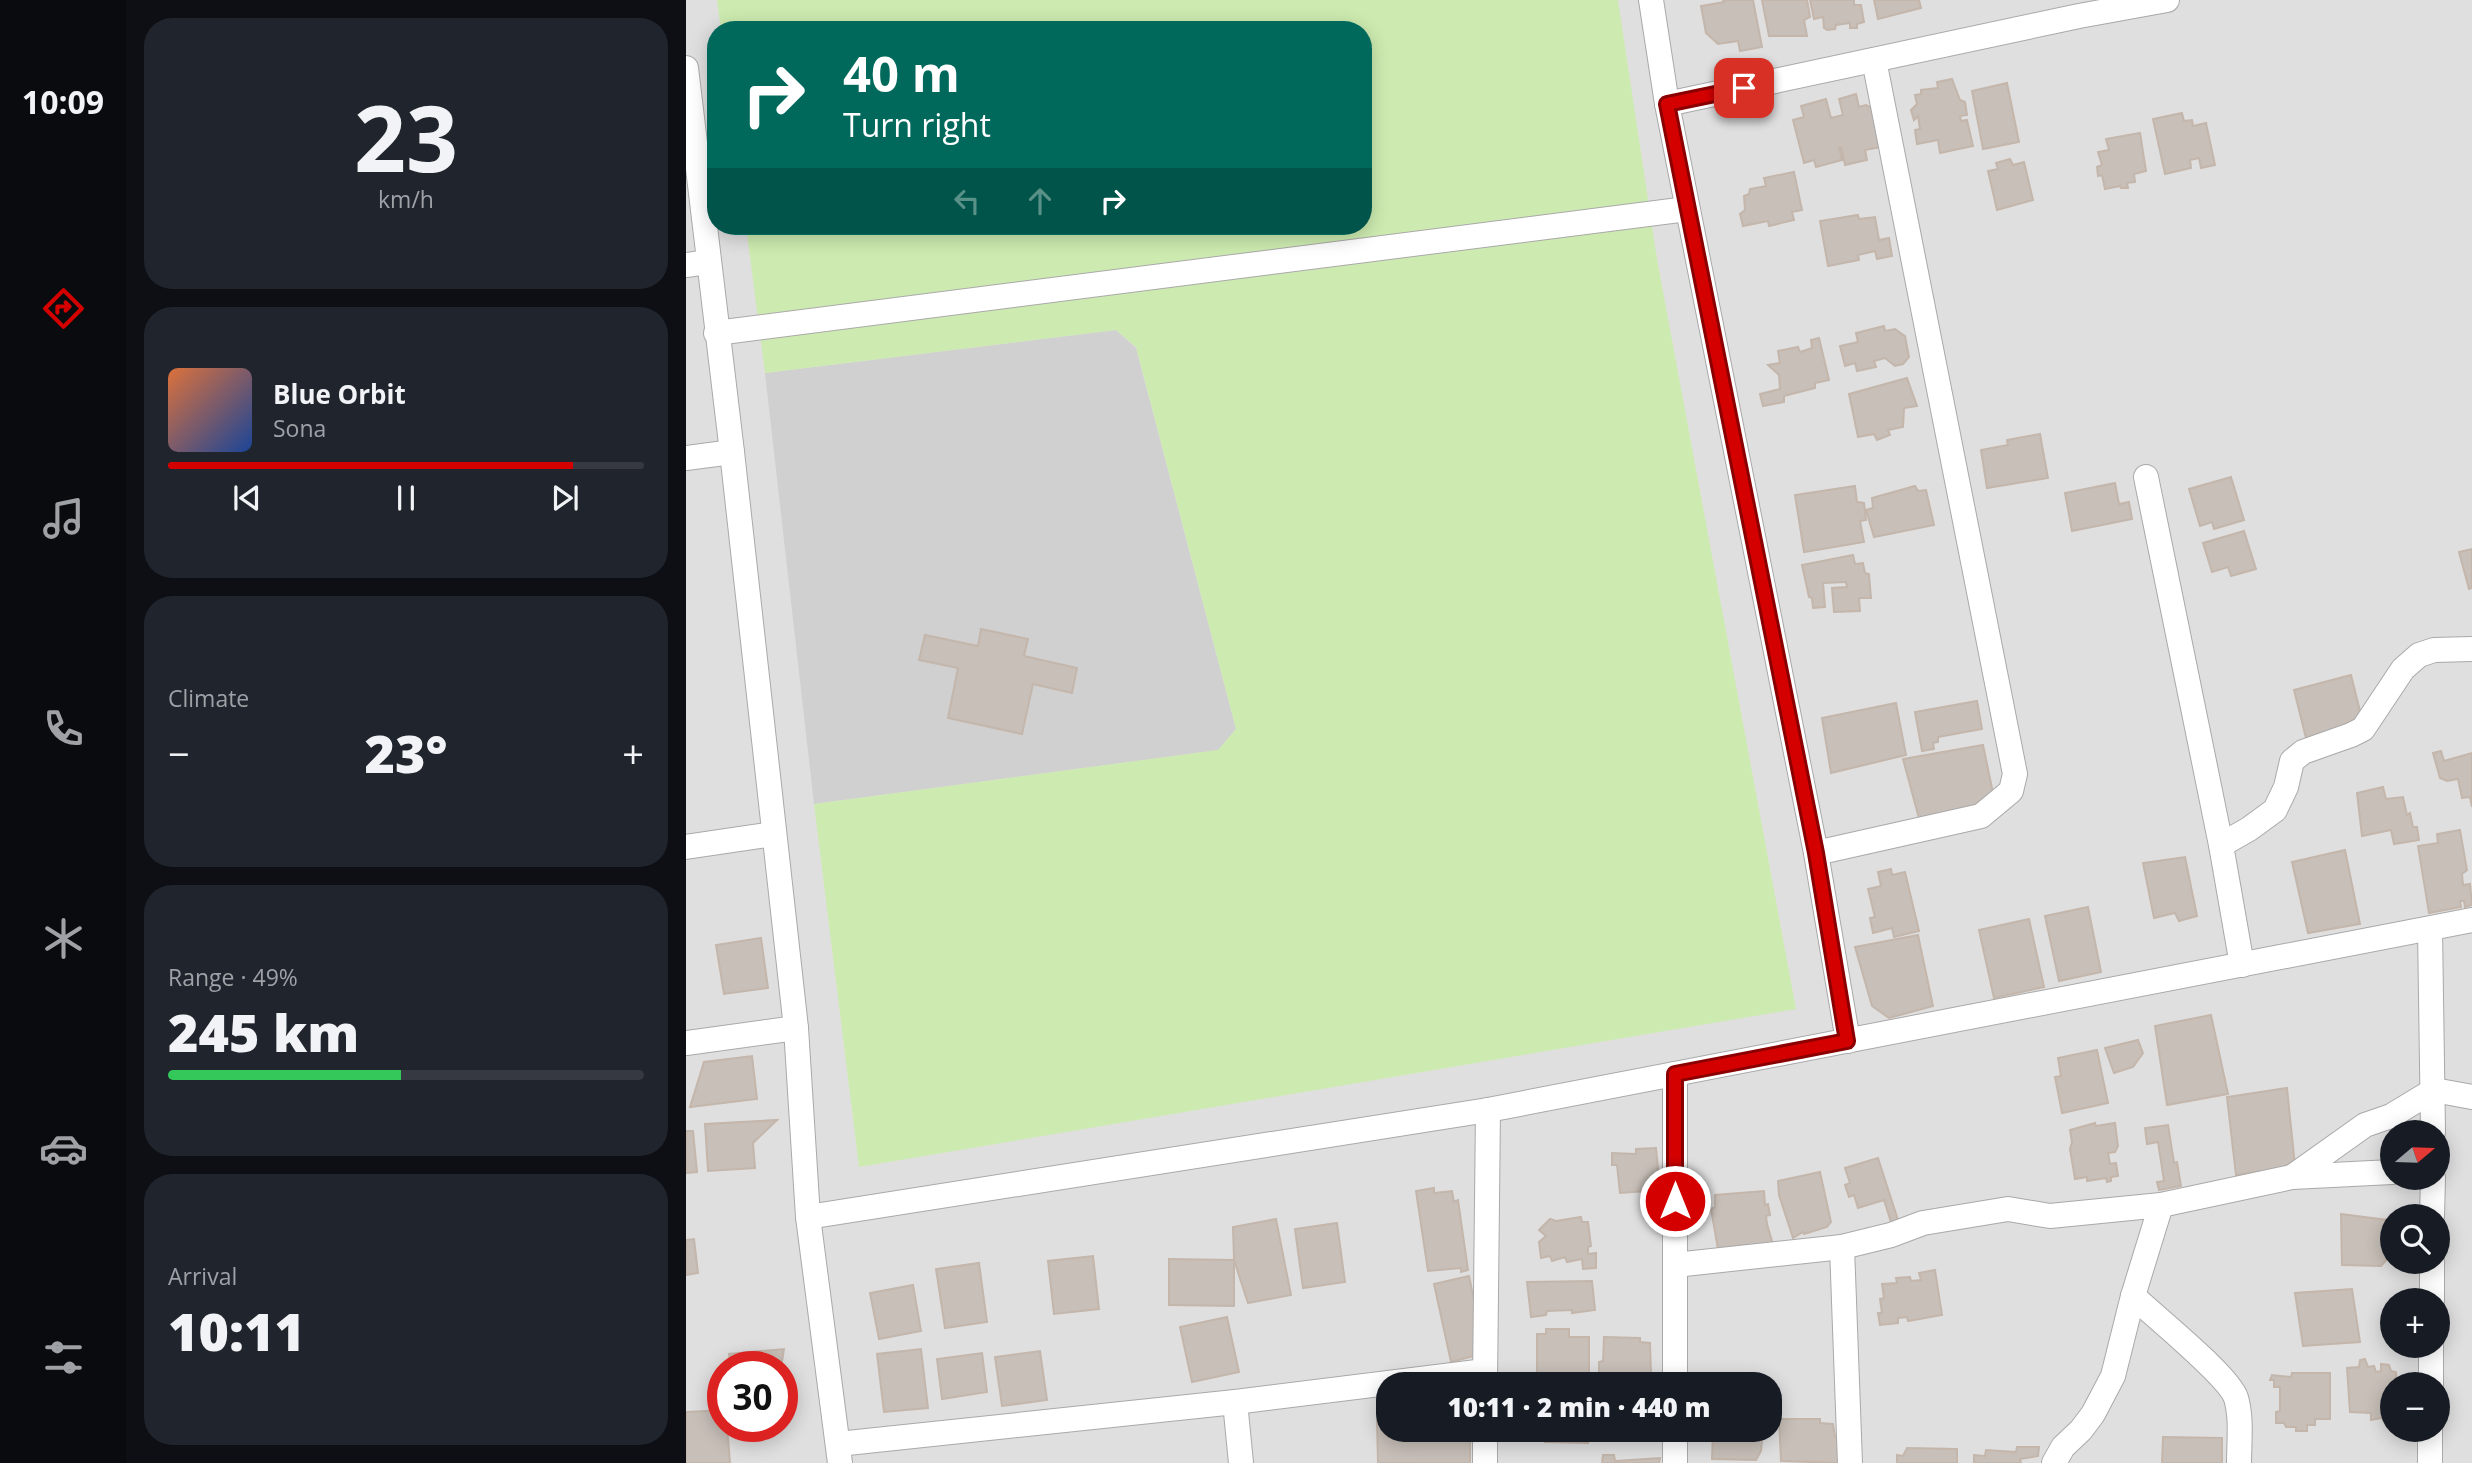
<!DOCTYPE html>
<html lang="en">
<head>
<meta charset="utf-8">
<style>
	body { margin:0; font-family:"Open Sans",sans-serif; background:#20242c; color:#f1f3f6; height:100vh; display:flex; flex-direction:column; font-size:26px; white-space:nowrap }
	* { box-sizing:border-box; margin:0 }
	p { font-size:23px; color:#9ea1a6 }
	.icon { flex:none; width:38px; height:38px; fill:none; stroke:currentColor; stroke-width:2; stroke-linecap:round; stroke-linejoin:round }
	.map { position:relative; flex:1; overflow:hidden }
	.side { display:flex; flex-direction:column; gap:18px; padding:18px; background:#0d0f14; width:560px }
	.side>* { flex:none }
	.top-card { position:absolute; left:21px; top:21px; width:665px; height:214px; border-radius:28px; box-shadow:0 4px 18px #0003; background:#00695c; color:#fff; overflow:hidden }
	.needle { width:46px; rotate:71deg }
	.tools { position:absolute; left:1694px; top:1120px; display:grid; gap:14px }
	.tools a { display:grid; place-items:center; width:70px; height:70px; border-radius:50%; background:#171b24; box-shadow:0 4px 18px #0003; font-size:35px }
	.speed { position:absolute; left:21px; top:1351px; display:flex; gap:14px; font-size:35px; font-weight:700; text-align:center }
	.speed>* { display:grid; place-content:center; width:91px; height:91px; border-radius:50%; background:#171b24; box-shadow:0 4px 18px #0003; line-height:1 }
	.speed .limit { border:10px solid #d22; background:#fff; color:#111 }
	.pin { position:absolute; display:grid; place-items:center; width:60px; height:60px; color:#fff; margin:-30px; border-radius:14px; box-shadow:0 4px 10px #0006 }
	.me { position:absolute; width:77px; margin:-38px; rotate:0deg; stroke-linejoin:round; filter:drop-shadow(0 0 5px #0008) }
	.turn { display:flex; align-items:center; gap:24px; height:147px; padding:0 21px; font-size:32px }
	.turn .icon { width:91px; height:91px; stroke-width:2.5 }
	.turn b { display:block; font-size:49px; line-height:60px }
	.lanes { display:flex; align-items:center; height:66px; padding:0 21px; background:#0003; justify-content:center; gap:35px; direction:ltr }
	.lanes .off { opacity:.35 }
	.big { font-size:52px; font-weight:800; line-height:1.1 }
	.side .card { flex:1; display:flex; flex-direction:column; justify-content:center; gap:10px; min-width:0; padding:0 24px; border-radius:28px; background:#20242c }
	.side .dial { align-items:center; gap:0 }
	.dial b { font-size:91px; line-height:1 }
	.song { display:flex; align-items:center; gap:21px }
	.cover { width:84px; height:84px; border-radius:10px; background:linear-gradient(135deg,hsl(20 70% 55%),hsl(220 70% 35%)) }
	.played { height:7px; border-radius:4px; background:linear-gradient(90deg,#d40000 85%,#363941 85%) }
	.keys { display:flex; justify-content:space-around; direction:ltr }
	.heat { display:flex; justify-content:space-between; align-items:center; font-size:38px; direction:ltr }
	.charge { height:10px; border-radius:5px; background:linear-gradient(90deg,#34c759 49%,#363941 0) }
	.trip { position:absolute; left:690px; top:1372px; width:406px; height:70px; border-radius:28px; background:#171b24; box-shadow:0 4px 18px #0003; font-weight:800; line-height:70px; text-align:center }
	main { display:flex; flex:1; min-height:0 }
	.tab-bar { display:flex; flex-direction:column; width:126px; justify-content:space-around; align-items:center; background:#090b0e; color:#9ea1a6 }
	.tab-bar .icon { width:49px; height:49px }
	.tab-bar .current { color:#d40000 }
	.tab-bar b { font-size:32px; color:#f1f3f6 }
	.map>svg:first-child { display:block }
</style>
</head>
<body>
<main>
<nav class="tab-bar">
<b>10:09</b>
<svg class="icon current" aria-label="directions" viewBox="0 0 24 24"><path d="M12 3l9 9-9 9-9-9zM9 14v-3h6M13 9l2 2-2 2"/></svg>
<svg class="icon" aria-label="music" viewBox="0 0 24 24"><path d="M9 18V5l10-2v13"/><circle cx="6" cy="18" r="3"/><circle cx="16" cy="16" r="3"/></svg>
<svg class="icon" aria-label="phone" viewBox="0 0 24 24"><path d="M5 4h4l2 5-3 2q2 4 5 5l2-3 5 2v4C11 20 4 13 5 4z"/></svg>
<svg class="icon" aria-label="climate" viewBox="0 0 24 24"><path d="M12 3v18M4 7l16 10M4 17L20 7"/></svg>
<svg class="icon" aria-label="car" viewBox="0 0 24 24"><path d="M5 17H2v-5l4-1 3-4h7l3 4 3 1v5h-3M9 17h6M6 11h13"/><circle cx="7" cy="17" r="2"/><circle cx="17" cy="17" r="2"/></svg>
<svg class="icon" aria-label="filters" viewBox="0 0 24 24"><path d="M4 7h16M4 17h16"/><circle cx="9" cy="7" r="2"/><circle cx="15" cy="17" r="2"/></svg>
</nav>
<section class="side">
<div class="card dial"><b>23</b><p>km/h</p></div>
<div class="card">
<div class="song"><i class="cover"></i><div><b>Blue Orbit</b><p>Sona</p></div></div>
<div class="played"></div>
<div class="keys"><svg class="icon" aria-label="previous" viewBox="0 0 24 24"><path d="M18 5L8 12l10 7zM5 5v14"/></svg><svg class="icon" aria-label="pause" viewBox="0 0 24 24"><path d="M8 5v14M16 5v14"/></svg><svg class="icon" aria-label="next" viewBox="0 0 24 24"><path d="M6 5l10 7-10 7zM19 5v14"/></svg></div>
</div>
<div class="card"><p>Climate</p>
<div class="heat"><a>−</a><b class="big">23°</b><a>+</a></div>
</div>
<div class="card"><p>Range · 49%</p><b class="big">245 km</b><div class="charge"></div></div>
<div class="card"><p>Arrival</p><b class="big">10:11</b></div>
</section>
<div class="map">
<svg width="1786" height="1463" viewBox="0 0 1786 1463">
	<rect width="100%" height="100%" fill="#f2efe9"/>
	<path fill="#e0dfdf" fill-rule="evenodd" d="M0,0H1786V1463H0ZM30,30H677V226H30ZM1706,1132H1752V1178H1706ZM1706,1216H1752V1262H1706ZM1706,1300H1752V1346H1706ZM37,1367H96V1426H37ZM702,1384H1083V1430H702ZM1706,1384H1752V1430H1706Z"/>
	<polygon fill="#d0d0d0" points="430,330 450,348 550,729 533,750 128,804 79,373"/>
	<polygon fill="#cdebb0" points="31,0 932,0 971,259 1110,1009 173,1167 128,804 532,750 550,729 450,347 430,330 79,373 60,226 677,226 677,30 35,30"/>
	<g fill="#c7bfb8" stroke="#c4b6ab" stroke-width="2">
		<polygon points="1037,0 1067,0 1076,47 1054,51 1052,41 1032,44 1020,33 1015,6 1038,2"/>
		<polygon points="1076,0 1121,0 1124,17 1118,20 1121,36 1083,36"/>
		<polygon points="1124,0 1168,0 1168,5 1175,5 1178,22 1171,24 1171,28 1164,28 1164,23 1150,25 1149,29 1141,30 1138,28 1137,17 1128,19"/>
		<polygon points="1188,0 1233,0 1235,8 1192,19"/>
		<polygon points="1266,79 1274,100 1279,102 1281,115 1274,116 1275,121 1281,120 1287,146 1254,153 1252,140 1231,144 1229,130 1234,129 1232,116 1228,120 1225,110 1231,104 1229,95 1235,94 1235,90 1252,88 1251,82"/>
		<polygon points="1321,83 1333,142 1297,149 1286,91"/>
		<polygon points="1170,94 1173,107 1180,105 1186,108 1195,147 1179,150 1181,160 1159,165 1155,147 1153,147 1156,160 1130,167 1128,160 1118,163 1107,120 1118,117 1115,106 1140,99 1145,118 1157,115 1153,99"/>
		<polygon points="1496,113 1498,121 1506,120 1507,126 1520,123 1529,165 1515,168 1513,158 1504,160 1505,168 1479,174 1467,119"/>
		<polygon points="1454,133 1460,171 1448,174 1449,182 1441,183 1442,188 1435,188 1434,186 1419,189 1416,175 1412,176 1411,167 1416,165 1412,152 1423,150 1420,139"/>
		<polygon points="1324,159 1327,165 1338,162 1347,200 1311,210 1302,171 1312,169 1310,163"/>
		<polygon points="1108,172 1116,210 1106,212 1108,220 1083,226 1082,221 1057,226 1054,214 1059,210 1058,196 1063,194 1064,189 1080,186 1078,178"/>
		<polygon points="1172,215 1173,219 1189,217 1193,240 1203,238 1206,256 1191,259 1189,251 1172,255 1173,260 1142,266 1134,221"/>
		<polygon points="1198,326 1199,331 1209,329 1219,336 1223,357 1217,364 1209,366 1199,358 1188,361 1190,367 1171,371 1169,363 1159,366 1154,346 1172,342 1170,333"/>
		<polygon points="1133,338 1143,380 1129,383 1129,388 1098,396 1098,402 1077,406 1074,394 1094,389 1093,375 1082,365 1094,363 1092,351 1112,347 1114,352 1126,348 1125,340"/>
		<polygon points="1221,378 1231,406 1218,408 1217,427 1202,430 1204,435 1191,440 1188,434 1172,437 1163,394"/>
		<polygon points="1354,434 1362,478 1301,488 1295,450 1322,445 1321,440"/>
		<polygon points="1545,477 1558,520 1528,529 1526,522 1514,526 1503,489"/>
		<polygon points="1429,483 1433,504 1443,502 1446,519 1386,531 1379,493"/>
		<polygon points="1169,486 1171,502 1178,503 1180,520 1174,521 1178,542 1118,552 1109,495"/>
		<polygon points="1229,486 1232,491 1240,490 1248,525 1188,537 1180,510 1187,508 1186,498"/>
		<polygon points="1558,531 1570,569 1545,576 1542,567 1526,572 1517,543"/>
		<polygon points="1786,549 1786,588 1783,589 1773,552"/>
		<polygon points="1167,555 1169,564 1177,563 1179,573 1183,574 1185,598 1173,598 1174,611 1148,612 1146,588 1161,587 1160,582 1137,583 1139,607 1127,608 1126,598 1123,597 1116,565"/>
		<polygon points="295,629 342,639 338,656 391,668 386,693 347,684 336,734 262,718 272,668 233,660 239,635 292,646"/>
		<polygon points="1665,675 1677,723 1620,738 1608,690"/>
		<polygon points="1291,701 1296,729 1252,737 1252,742 1247,743 1248,749 1236,751 1229,712"/>
		<polygon points="1210,703 1220,755 1145,773 1136,718"/>
		<polygon points="1297,745 1307,793 1299,805 1234,822 1217,759"/>
		<polygon points="1755,751 1758,761 1786,753 1786,807 1784,797 1776,798 1772,779 1761,781 1754,778 1747,753"/>
		<polygon points="1697,787 1700,799 1717,797 1721,815 1724,813 1727,827 1731,827 1733,840 1708,844 1705,830 1676,836 1671,793"/>
		<polygon points="1774,830 1781,870 1776,874 1777,885 1784,884 1786,905 1779,907 1778,901 1774,901 1775,907 1743,913 1732,846 1752,843 1751,834"/>
		<polygon points="1659,850 1674,924 1622,933 1606,862"/>
		<polygon points="1499,857 1511,916 1493,921 1489,913 1468,918 1457,863"/>
		<polygon points="1205,869 1206,875 1219,872 1233,931 1208,937 1206,928 1187,933 1184,918 1189,917 1182,889 1195,886 1192,872"/>
		<polygon points="1402,907 1415,972 1373,981 1359,916"/>
		<polygon points="1343,919 1358,987 1308,998 1293,930"/>
		<polygon points="1232,935 1247,1006 1203,1018 1186,1006 1169,947"/>
		<polygon points="75,938 82,988 38,994 30,945"/>
		<polygon points="1525,1015 1542,1094 1481,1105 1469,1026"/>
		<polygon points="1452,1040 1457,1053 1447,1067 1428,1073 1419,1048"/>
		<polygon points="1411,1050 1422,1103 1376,1113 1369,1077 1375,1076 1372,1058"/>
		<polygon points="66,1056 71,1099 4,1107 18,1062"/>
		<polygon points="1601,1088 1609,1166 1550,1175 1541,1097"/>
		<polygon points="91,1120 67,1143 69,1168 22,1171 19,1124"/>
		<polygon points="1409,1123 1410,1126 1429,1123 1432,1146 1429,1152 1422,1153 1424,1164 1430,1163 1432,1176 1425,1177 1425,1181 1421,1182 1420,1178 1401,1181 1401,1177 1389,1179 1384,1149 1386,1142 1384,1130"/>
		<polygon points="1482,1125 1488,1163 1491,1162 1495,1186 1473,1190 1471,1182 1478,1181 1472,1142 1461,1144 1459,1128"/>
		<polygon points="0,1131 7,1131 11,1172 0,1173"/>
		<polygon points="970,1148 974,1190 934,1193 931,1165 926,1165 926,1153 950,1154 950,1149"/>
		<polygon points="1192,1158 1212,1220 1205,1222 1198,1200 1172,1208 1168,1195 1163,1197 1159,1185 1164,1183 1159,1168"/>
		<polygon points="1134,1172 1145,1222 1141,1227 1118,1234 1117,1232 1107,1238 1093,1195 1092,1181"/>
		<polygon points="748,1188 748,1193 766,1191 768,1202 772,1200 782,1270 775,1272 775,1268 742,1271 730,1191"/>
		<polygon points="1078,1191 1079,1205 1082,1204 1084,1215 1080,1216 1081,1224 1088,1248 1032,1249 1025,1209 1029,1207 1029,1195"/>
		<polygon points="1655,1214 1701,1220 1705,1255 1695,1266 1656,1265"/>
		<polygon points="895,1217 896,1222 902,1222 905,1246 902,1247 902,1254 910,1253 910,1268 897,1269 896,1259 881,1262 879,1257 866,1261 864,1256 855,1258 853,1242 860,1236 853,1230 864,1219 870,1221"/>
		<polygon points="590,1219 605,1295 562,1303 548,1260 547,1227"/>
		<polygon points="651,1223 659,1282 617,1288 609,1229"/>
		<polygon points="8,1239 12,1273 0,1275 0,1240"/>
		<polygon points="407,1256 413,1309 368,1314 362,1261"/>
		<polygon points="483,1259 548,1260 548,1306 483,1305"/>
		<polygon points="293,1263 301,1322 259,1328 250,1269"/>
		<polygon points="1249,1270 1256,1315 1222,1321 1221,1317 1212,1318 1212,1323 1194,1325 1192,1313 1196,1313 1194,1299 1198,1298 1196,1284 1211,1283 1210,1278 1224,1277 1225,1281 1235,1280 1233,1273"/>
		<polygon points="783,1276 799,1353 765,1362 748,1284"/>
		<polygon points="906,1281 909,1310 886,1313 886,1310 861,1311 860,1315 845,1317 841,1282"/>
		<polygon points="227,1285 235,1331 193,1339 184,1293"/>
		<polygon points="1666,1289 1674,1342 1617,1346 1609,1293"/>
		<polygon points="541,1317 553,1372 506,1382 494,1327"/>
		<polygon points="860,1329 883,1329 883,1337 903,1337 903,1375 882,1375 882,1384 867,1384 867,1378 851,1379 851,1334 860,1334"/>
		<polygon points="918,1337 954,1338 954,1342 964,1343 965,1373 954,1373 955,1380 913,1380 913,1362 917,1361"/>
		<polygon points="98,1349 95,1367 45,1367 43,1354"/>
		<polygon points="235,1349 242,1408 198,1412 191,1354"/>
		<polygon points="354,1351 361,1400 316,1406 309,1357"/>
		<polygon points="296,1353 301,1392 256,1399 251,1359"/>
		<polygon points="1679,1359 1682,1367 1688,1366 1690,1372 1695,1371 1695,1364 1703,1365 1705,1371 1710,1372 1711,1384 1706,1384 1706,1420 1695,1418 1685,1420 1685,1413 1664,1412 1661,1368 1673,1367 1674,1360"/>
		<polygon points="1606,1373 1644,1373 1644,1419 1629,1419 1629,1425 1621,1425 1621,1431 1610,1431 1610,1427 1600,1427 1598,1423 1590,1423 1590,1412 1594,1411 1594,1387 1588,1387 1588,1380 1584,1380 1586,1375 1605,1377"/>
		<polygon points="37,1410 37,1426 41,1426 44,1463 0,1463 0,1412"/>
		<polygon points="1093,1419 1134,1419 1134,1423 1147,1424 1149,1437 1156,1438 1156,1463 1095,1461"/>
		<polygon points="691,1421 702,1421 702,1430 784,1430 784,1463 692,1463"/>
		<polygon points="837,1430 902,1430 902,1443 859,1442 859,1436 837,1436"/>
		<polygon points="1027,1430 1077,1430 1075,1451 1070,1460 1026,1459"/>
		<polygon points="1477,1437 1536,1438 1536,1463 1476,1463"/>
		<polygon points="1331,1447 1353,1447 1352,1456 1334,1459 1335,1463 1288,1463 1288,1455 1299,1456 1300,1450 1330,1452"/>
		<polygon points="1221,1448 1271,1449 1271,1463 1211,1463 1211,1455 1217,1456"/>
		<polygon points="917,1455 928,1455 929,1461 974,1458 973,1463 916,1463"/>
	</g>
	<g fill="none" stroke-linecap="round" stroke-linejoin="round">
		<g stroke="#a9a9a9" stroke-width="26">
			<g id="minor">
				<polyline points="965,0 981,104 1130,853 1162,1041"/>
				<polyline points="0,68 46,452 110,1028 122,1217 154,1463"/>
				<polyline points="981,104 1393,16 1481,0"/>
				<polyline points="0,265 22,262"/>
				<polyline points="30,333 1001,209"/>
				<polyline points="0,458 46,452"/>
				<polyline points="1460,477 1535,845 1556,965"/>
				<polyline points="1535,845 1563,829 1589,810 1600,787 1606,761 1617,752 1665,735 1677,729 1717,669 1733,655 1748,650 1786,649"/>
				<polyline points="0,847 88,834"/>
				<polyline points="1130,853 1295,816 1325,791 1329,774 1188,60"/>
				<polyline points="1744,929 1747,1132"/>
				<polyline points="0,1043 110,1028"/>
				<polyline points="1606,1177 1706,1172"/>
				<polyline points="1746,1216 1747,1178"/>
				<polyline points="122,1217 802,1110 1786,920"/>
				<polyline points="1156,1247 1164,1463"/>
				<polyline points="989,1265 1156,1247 1205,1235 1237,1223 1322,1209 1364,1216 1475,1205 1606,1177 1679,1125 1705,1116 1748,1090 1786,1097"/>
				<path d="M1447,1296C1468,1316 1543,1376 1550,1398C1556,1418 1553,1443 1553,1463"/>
				<polyline points="1746,1300 1746,1262"/>
				<polyline points="799,1384 802,1110"/>
				<polyline points="989,1384 989,1074"/>
				<polyline points="1745,1384 1745,1346"/>
				<polyline points="549,1402 555,1463"/>
				<polyline points="989,1430 989,1463"/>
				<polyline points="152,1444 549,1402 799,1371"/>
				<polyline points="799,1463 799,1430"/>
				<polyline points="1368,1463 1377,1447 1395,1430 1407,1414 1427,1376 1447,1296 1475,1205"/>
				<polyline points="1744,1463 1744,1430"/>
			</g>
		</g>
		<use href="#minor" stroke="#fff" stroke-width="24"/>
	</g>
	<g fill="none" stroke-linecap="round" stroke-linejoin="round">
		<g stroke="#8a0000" stroke-width="18">
			<polyline id="route" points="989,1201 989,1074 1161,1041 1130,853 981,104 1058,88"/>
		</g>
		<use href="#route" stroke="#d40000" stroke-width="12"/>
	</g>
</svg>
<div class="tools">
<a><svg class="needle" viewBox="-14 -14 28 28"><path d="M0-13l5 13h-10z" fill="#e53935"/><path d="M0 13l5-13h-10z" fill="#9ea1a6"/></svg></a>
<a><svg class="icon" aria-label="search" viewBox="0 0 24 24"><circle cx="10" cy="10" r="6"/><path d="M15 15l6 6"/></svg></a>
<a>+</a>
<a>−</a>
</div>
<div class="speed"><div class="limit">30</div></div>
<div class="pin" style="left:1058px;top:88px;background:#d93025"><svg class="icon" aria-label="arrive" viewBox="0 0 24 24"><path d="M6 21V4h12l-3 4 3 4H6"/></svg></div>
<svg class="me" style="left:989px;top:1201px" viewBox="-20 -20 40 40"><circle r="17" fill="#d40000" stroke="#fff" stroke-width="3"/><path d="M0-11L8 9 0 5-8 9z" fill="#fff"/></svg>
<div class="trip">10:11 · 2 min · 440 m</div>
<div class="top-card">
<div class="turn"><svg class="icon" aria-label="right" viewBox="0 0 24 24"><path d="M7 20v-9h11M14 6l5 5-5 5"/></svg><div><b>40 m</b>Turn right</div></div>
<div class="lanes"><svg class="icon off" aria-label="left" viewBox="0 0 24 24"><path d="M17 20v-9H6M10 6l-5 5 5 5"/></svg><svg class="icon off" aria-label="ahead" viewBox="0 0 24 24"><path d="M12 20V5M6 11l6-6 6 6"/></svg><svg class="icon" aria-label="right" viewBox="0 0 24 24"><path d="M7 20v-9h11M14 6l5 5-5 5"/></svg></div>
</div>
</div>
</main>
</body>
</html>
